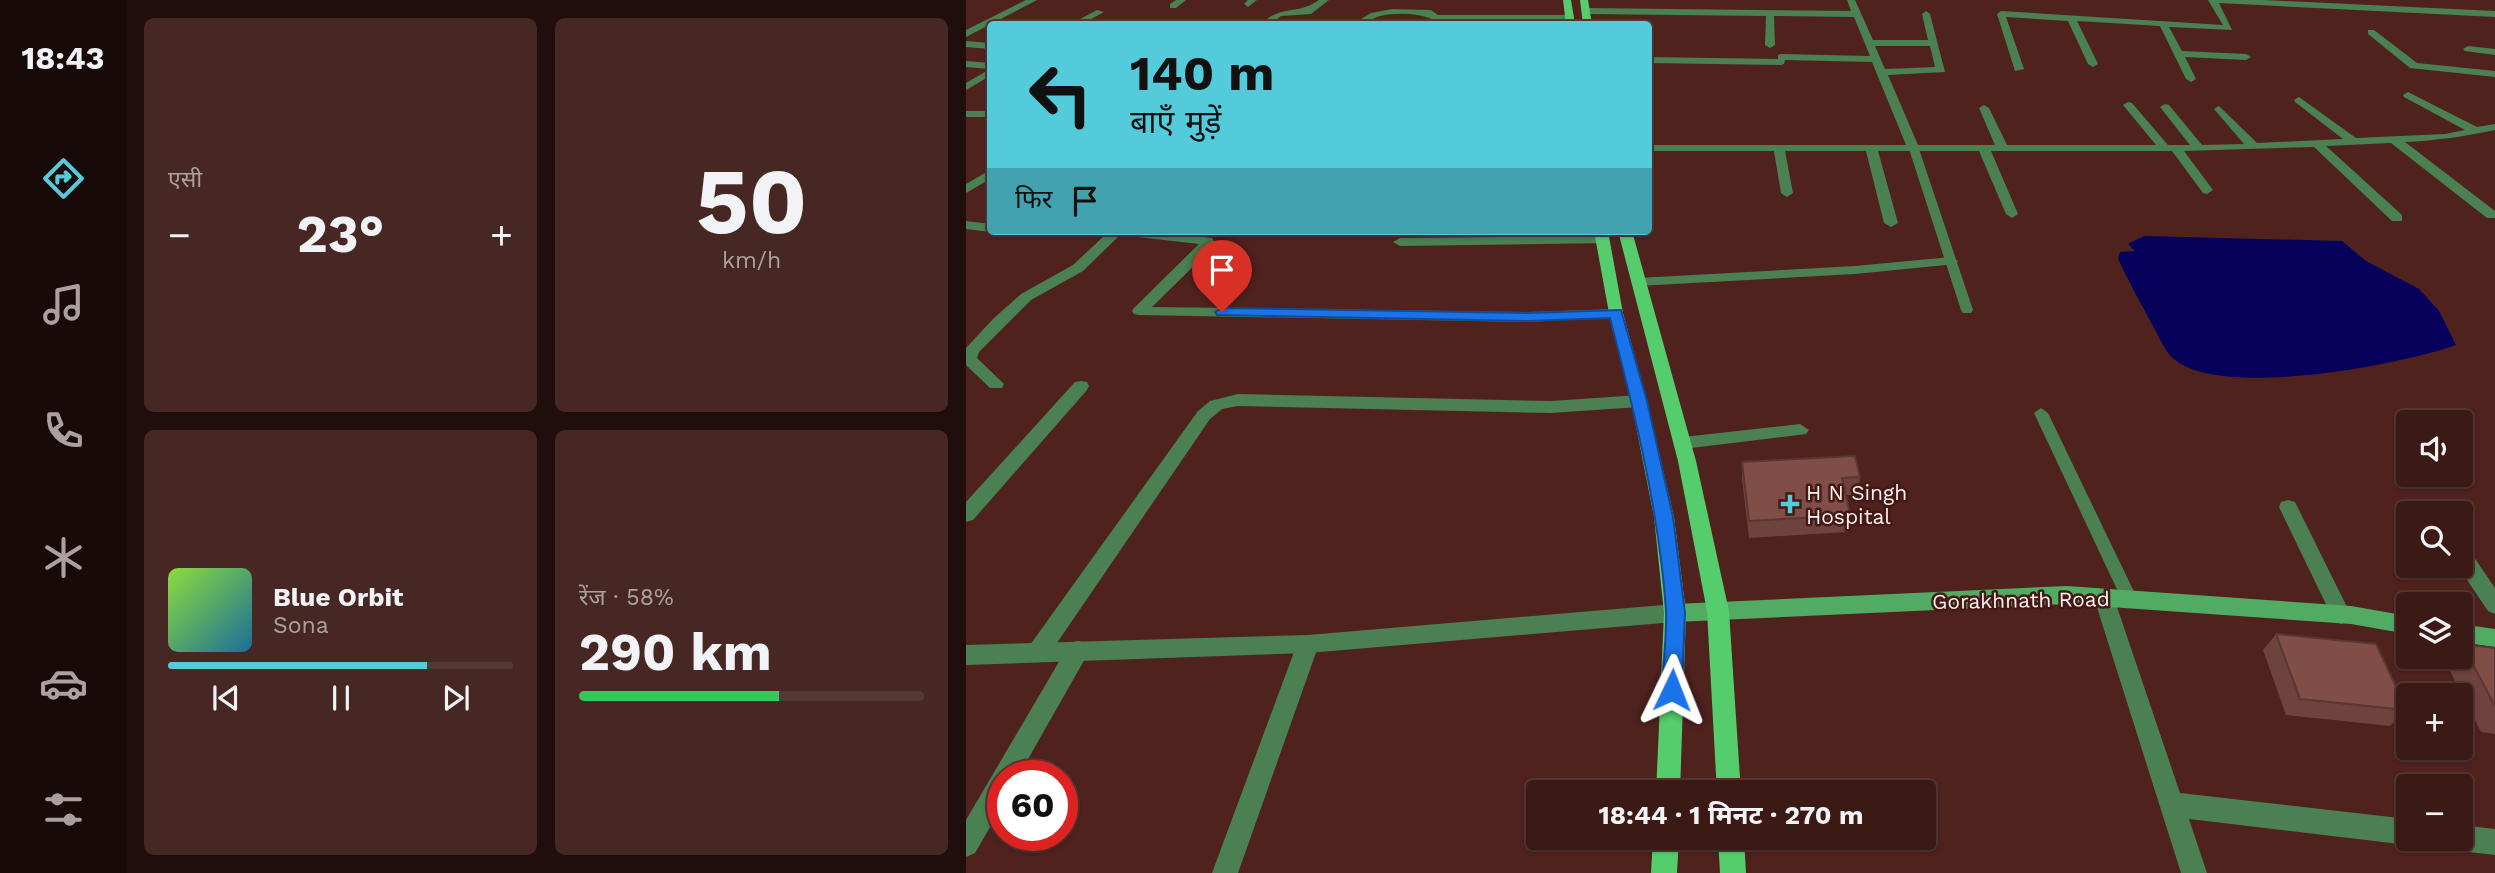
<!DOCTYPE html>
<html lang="hi">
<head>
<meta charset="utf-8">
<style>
	body { margin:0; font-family:"Work Sans","Noto Sans Devanagari",sans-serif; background:#462723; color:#f1f3f6; height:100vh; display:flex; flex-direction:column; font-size:26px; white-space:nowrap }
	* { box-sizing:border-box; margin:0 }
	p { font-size:23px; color:#aca1a1 }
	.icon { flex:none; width:38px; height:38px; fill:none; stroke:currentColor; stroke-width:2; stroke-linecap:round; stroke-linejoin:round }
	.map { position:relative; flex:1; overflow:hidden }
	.panel { display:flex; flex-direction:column; gap:18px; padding:18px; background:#200e0c; width:840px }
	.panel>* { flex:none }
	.hud { position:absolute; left:21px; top:21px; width:665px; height:214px; border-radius:7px; box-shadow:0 2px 5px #0004,0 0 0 2px #543835; background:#53cbdb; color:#111; overflow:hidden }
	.fabs { position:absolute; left:1430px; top:410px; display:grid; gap:14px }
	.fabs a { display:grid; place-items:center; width:77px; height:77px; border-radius:7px; background:#3b1a16; box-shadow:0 2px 5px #0004,0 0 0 2px #543835; font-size:35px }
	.speed { position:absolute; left:21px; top:760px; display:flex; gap:14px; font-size:35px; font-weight:700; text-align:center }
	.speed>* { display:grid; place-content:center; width:91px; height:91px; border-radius:50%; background:#3b1a16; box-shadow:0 2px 5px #0004,0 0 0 2px #543835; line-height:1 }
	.speed .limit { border:10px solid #d22; background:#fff; color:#111 }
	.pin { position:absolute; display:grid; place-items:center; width:60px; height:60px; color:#fff; margin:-72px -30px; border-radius:50% 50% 50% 0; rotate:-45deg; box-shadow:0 0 7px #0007 }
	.pin .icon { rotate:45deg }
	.me { position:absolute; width:77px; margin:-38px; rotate:2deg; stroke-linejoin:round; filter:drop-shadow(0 0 5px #0008) }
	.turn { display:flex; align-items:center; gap:24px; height:147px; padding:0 28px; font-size:32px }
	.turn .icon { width:91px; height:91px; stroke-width:2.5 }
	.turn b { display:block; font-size:49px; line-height:60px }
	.then { display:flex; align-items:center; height:66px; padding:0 28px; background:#0003; gap:14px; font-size:26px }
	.big { font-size:52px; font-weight:700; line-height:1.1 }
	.panel .tile { flex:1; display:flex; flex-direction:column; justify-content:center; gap:10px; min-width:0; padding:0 24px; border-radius:10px; background:#462723 }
	.panel .dial { align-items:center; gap:0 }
	.dial b { font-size:91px; line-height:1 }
	.song { display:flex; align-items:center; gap:21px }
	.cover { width:84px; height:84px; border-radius:10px; background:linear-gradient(135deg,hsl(90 70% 55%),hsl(200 70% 35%)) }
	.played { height:7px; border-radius:4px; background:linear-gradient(90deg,#53cbdb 75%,#543835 75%) }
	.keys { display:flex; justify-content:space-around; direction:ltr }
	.heat { display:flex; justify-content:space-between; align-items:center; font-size:38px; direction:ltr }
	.charge { height:10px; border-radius:5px; background:linear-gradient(90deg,#34c759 58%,#543835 0) }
	.panel .tiles { flex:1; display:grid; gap:18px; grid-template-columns:repeat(2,1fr) }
	.trip { position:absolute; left:560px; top:780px; width:410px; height:70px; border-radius:7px; background:#3b1a16; box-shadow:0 2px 5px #0004,0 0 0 2px #543835; font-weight:700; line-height:70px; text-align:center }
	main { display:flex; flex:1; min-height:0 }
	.menu { display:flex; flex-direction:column; width:126px; justify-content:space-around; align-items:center; background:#180a09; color:#aca1a1 }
	.menu .icon { width:49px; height:49px }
	.menu .selected { color:#53cbdb }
	.menu b { font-size:32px; color:#f1f3f6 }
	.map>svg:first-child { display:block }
</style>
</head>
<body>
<main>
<nav class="menu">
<b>18:43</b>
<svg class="icon selected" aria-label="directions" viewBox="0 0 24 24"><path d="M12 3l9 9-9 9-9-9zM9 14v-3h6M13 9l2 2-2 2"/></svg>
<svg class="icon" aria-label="music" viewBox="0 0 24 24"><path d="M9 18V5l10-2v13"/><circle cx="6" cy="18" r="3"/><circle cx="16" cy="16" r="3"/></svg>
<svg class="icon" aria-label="phone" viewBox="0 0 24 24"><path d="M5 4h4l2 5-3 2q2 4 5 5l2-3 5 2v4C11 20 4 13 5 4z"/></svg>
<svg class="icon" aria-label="climate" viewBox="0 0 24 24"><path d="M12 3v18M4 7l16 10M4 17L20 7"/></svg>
<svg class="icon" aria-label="car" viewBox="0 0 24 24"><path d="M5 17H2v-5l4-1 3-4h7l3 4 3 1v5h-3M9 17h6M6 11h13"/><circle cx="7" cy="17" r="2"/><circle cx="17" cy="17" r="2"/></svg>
<svg class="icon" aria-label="filters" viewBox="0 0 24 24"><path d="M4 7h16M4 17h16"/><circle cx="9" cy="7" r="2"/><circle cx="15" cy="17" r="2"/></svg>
</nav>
<section class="panel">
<div class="tiles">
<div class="tile"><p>एसी</p>
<div class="heat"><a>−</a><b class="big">23°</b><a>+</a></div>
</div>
<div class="tile dial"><b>50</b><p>km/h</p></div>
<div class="tile">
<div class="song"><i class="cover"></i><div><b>Blue Orbit</b><p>Sona</p></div></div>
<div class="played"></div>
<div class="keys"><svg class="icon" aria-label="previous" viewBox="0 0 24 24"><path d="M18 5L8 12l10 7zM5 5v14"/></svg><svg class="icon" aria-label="pause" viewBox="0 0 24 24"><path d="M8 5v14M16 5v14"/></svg><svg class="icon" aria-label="next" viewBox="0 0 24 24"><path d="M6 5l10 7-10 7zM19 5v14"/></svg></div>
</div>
<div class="tile"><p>रेंज · 58%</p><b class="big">290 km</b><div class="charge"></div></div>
</div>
</section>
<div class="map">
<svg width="1529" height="873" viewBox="0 0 1529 873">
	<rect width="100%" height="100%" fill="#4f221e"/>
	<path fill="#06015a" d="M1178,236L1376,241L1400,261L1453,289L1473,311L1490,345C1438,364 1242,403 1203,354C1197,346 1192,335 1187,326C1175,304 1163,282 1152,259L1154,252L1169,251L1162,244Z"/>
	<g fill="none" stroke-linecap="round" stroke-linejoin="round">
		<g fill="#4a8052" fill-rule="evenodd">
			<polygon points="948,146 953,149 1007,310 1005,313 997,313 995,310 943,149"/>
			<polygon points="1075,408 1082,413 1172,600 1170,605 1164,607 1158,605 1156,600 1068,413"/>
		</g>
		<g fill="#4a8052" fill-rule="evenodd">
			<polygon points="60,0 71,0 0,37 0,30"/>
			<polygon points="210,0 220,0 210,8 204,8 204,4"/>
			<polygon points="282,0 291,0 282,7 278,4"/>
			<path d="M353,0H363L345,14L315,16L305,24H295C316,4 330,16 353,0Z"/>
			<path d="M881,0H889L907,40H962L956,14L960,11L964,14L979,72L922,75L952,145H1029L1013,108L1018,105L1023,108L1041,145H1190L1157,105L1162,102L1166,103L1202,145H1224L1194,107L1199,104L1203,105L1236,145L1278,144L1248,109L1253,106L1291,143L1377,139L1329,102L1328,100L1333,97L1390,138L1479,134L1499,130L1438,97L1437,95L1442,92L1511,127L1529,124V130C1499,136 1470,141 1439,142L1529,211V218H1521L1425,143L1360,146L1436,215V221H1426L1348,147L1218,151L1247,190L1241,194L1237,193L1206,151H1025L1052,214L1046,218L1040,214L1013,151H912L932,223L925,227L918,223L900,151H819L827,193L821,197L815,193L808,151H682V145H940L906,62L819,60L818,64L815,65L682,63V57L812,59V55L815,54L904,56L888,17L808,16L809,45L804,48L799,45L800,16L619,14L615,11L619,8L885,11ZM909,46H964L969,67L919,69Z"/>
			<polygon points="1242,0 1298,0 1529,11 1529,17 1253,3 1266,30 1203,27 1216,51 1280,54 1285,57 1280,60 1219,57 1230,79 1225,82 1220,79 1194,26 1111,21 1132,64 1127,67 1122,64 1102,21 1040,17 1058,69 1049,71 1031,14 1035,11 1257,25"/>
			<path d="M426,9L465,10L472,15H604L608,18L604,21H470C455,13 432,12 414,16C404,19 398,25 387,24L405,13Z"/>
			<polygon points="131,10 138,12 116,24 105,24"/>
			<polygon points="1402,30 1408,30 1451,63 1529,71 1529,77 1444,68 1402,34"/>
			<polygon points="0,41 24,43 24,49 0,47"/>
			<polygon points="1502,46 1529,49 1529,55 1499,51 1497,49"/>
			<polygon points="0,61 24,63 24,69 0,67"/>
			<polygon points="24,69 24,76 0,90 0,83"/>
			<rect x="0" y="111" width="24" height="6"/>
			<polygon points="24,170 24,179 0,193 0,184"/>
			<polygon points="0,221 24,224 24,231 28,231 24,232 0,229"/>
			<polygon points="100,231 188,231 246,238 248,241 243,251 186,307 562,312 650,309 657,313 650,317 562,322 173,315 168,314 166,311 168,308 233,244 154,235 117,271 65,300 13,352 11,358 38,384 36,388 24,388 0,365 0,348 27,319 55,294 107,265 138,236 107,235"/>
			<polygon points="636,236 641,237 641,243 434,246 427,242 434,238"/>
			<polygon points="985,257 992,261 990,264 889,274 672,286 665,282 672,278 889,266"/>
			<polygon points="115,381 121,382 123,386 121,390 7,520 0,522 0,502 109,382"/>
			<polygon points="272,394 585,401 673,395 681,401 673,407 585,413 272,406 256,409 244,419 80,659 72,662 64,659 61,652 64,645 232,411 244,401"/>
			<polygon points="834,424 843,430 840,434 717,449 708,443 717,437"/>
			<polygon points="1322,500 1329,502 1382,609 1386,615 1382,621 1375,624 1368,621 1313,507 1315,502"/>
			<polygon points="1466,503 1473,505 1477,513 1458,513 1459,505"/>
			<polygon points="1494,545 1501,547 1529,588 1529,614 1522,611 1491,565 1494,565"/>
			<polygon points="1138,589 1145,592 1148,598 1214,793 1442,819 1442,838 1452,838 1451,841 1442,845 1223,819 1241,873 1215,873 1128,598 1131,592"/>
			<polygon points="342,635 350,637 353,644 272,873 246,873 331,644 334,637"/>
			<polygon points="112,641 120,643 123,650 120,657 53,775 37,775 37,805 9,853 0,857 0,820 104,643"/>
			<polygon points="1494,825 1529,829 1529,855 1494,851 1485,847 1481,838 1494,838"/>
		</g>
		<polygon fill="#4a8052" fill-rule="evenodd" points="709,604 716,607 720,613 716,619 709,622 342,653 0,665 0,645 342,635"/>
		<g fill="#52ab62" fill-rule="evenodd">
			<polygon points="1101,586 1385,606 1442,616 1442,634 1385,624 1101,604 709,622 702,619 698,613 702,607 709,604"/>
			<polygon points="1494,624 1529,629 1529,647 1494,642"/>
		</g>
		<g fill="#56cd6d" fill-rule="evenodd">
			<polygon points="597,0 605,0 609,24 600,24"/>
			<polygon points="614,0 622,0 626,24 617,24"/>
			<polygon points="628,231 642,231 657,313 681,401 708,517 720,613 714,793 690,793 698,613 688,517 665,401 643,313"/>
			<polygon points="652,231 666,231 730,461 763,611 775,793 751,793 741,611 712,461"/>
			<polygon points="687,838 713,838 711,873 685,873"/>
			<polygon points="752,838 778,838 780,873 754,873"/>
		</g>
	</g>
	<g fill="#6e433d">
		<polygon points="776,462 894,477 892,495 879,495 884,515 881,532 783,538 776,479"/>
		<polygon points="1310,634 1441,710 1424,726 1320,715 1297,650"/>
		<polygon points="1496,644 1529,648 1529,734 1515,732 1479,661 1484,656 1494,656 1494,646"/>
	</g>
	<g fill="#804e47" stroke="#5a3732" stroke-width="2">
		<polygon points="889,456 894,477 876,478 884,515 783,521 776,462"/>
		<polygon points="1310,634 1410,644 1441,710 1334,699"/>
		<polygon points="1496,644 1529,648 1529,706"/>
	</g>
	<path fill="#1a73e8" stroke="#114b97" stroke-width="2" d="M256,308L562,313L655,310L681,401L707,517L719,613L716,690L713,696L706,699L699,696L696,690C697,664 701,636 700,610C693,511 669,414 644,318L562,321L251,315L249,312Z"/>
	<path fill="#53cbdb" stroke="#441814" stroke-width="2.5" d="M820.5 493.5h7v7h7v7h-7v7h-7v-7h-7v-7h7z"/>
	<g text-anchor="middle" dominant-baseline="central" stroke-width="5" stroke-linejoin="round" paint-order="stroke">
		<g font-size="21" fill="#fdf1ef" stroke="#441814" text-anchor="start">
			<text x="840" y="492">H N Singh<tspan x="840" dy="24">Hospital</tspan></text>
		</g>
		<g font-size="21" fill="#fdf1ef" stroke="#441814">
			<text transform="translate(1055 600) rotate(-1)">Gorakhnath Road</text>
		</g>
	</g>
</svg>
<div class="fabs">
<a><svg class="icon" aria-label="sound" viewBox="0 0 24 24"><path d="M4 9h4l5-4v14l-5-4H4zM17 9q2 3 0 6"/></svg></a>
<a><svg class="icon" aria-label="search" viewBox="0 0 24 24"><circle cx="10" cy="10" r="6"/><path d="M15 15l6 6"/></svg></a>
<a><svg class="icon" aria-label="layers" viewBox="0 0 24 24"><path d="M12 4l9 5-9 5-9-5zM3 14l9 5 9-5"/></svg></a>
<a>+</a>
<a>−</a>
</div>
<div class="speed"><div class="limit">60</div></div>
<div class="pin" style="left:256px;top:312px;background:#d93025"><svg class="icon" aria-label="arrive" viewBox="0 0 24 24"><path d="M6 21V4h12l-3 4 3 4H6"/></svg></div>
<svg class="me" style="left:706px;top:690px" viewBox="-20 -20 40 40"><path d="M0-17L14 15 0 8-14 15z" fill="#1a73e8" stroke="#fff" stroke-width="4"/></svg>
<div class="trip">18:44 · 1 मिनट · 270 m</div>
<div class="hud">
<div class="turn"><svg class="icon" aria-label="left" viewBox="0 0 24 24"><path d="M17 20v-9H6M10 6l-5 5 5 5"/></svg><div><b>140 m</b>बाएँ मुड़ें</div></div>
<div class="then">फिर<svg class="icon" aria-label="arrive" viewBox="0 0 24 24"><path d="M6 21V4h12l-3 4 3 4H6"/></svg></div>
</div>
</div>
</main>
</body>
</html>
